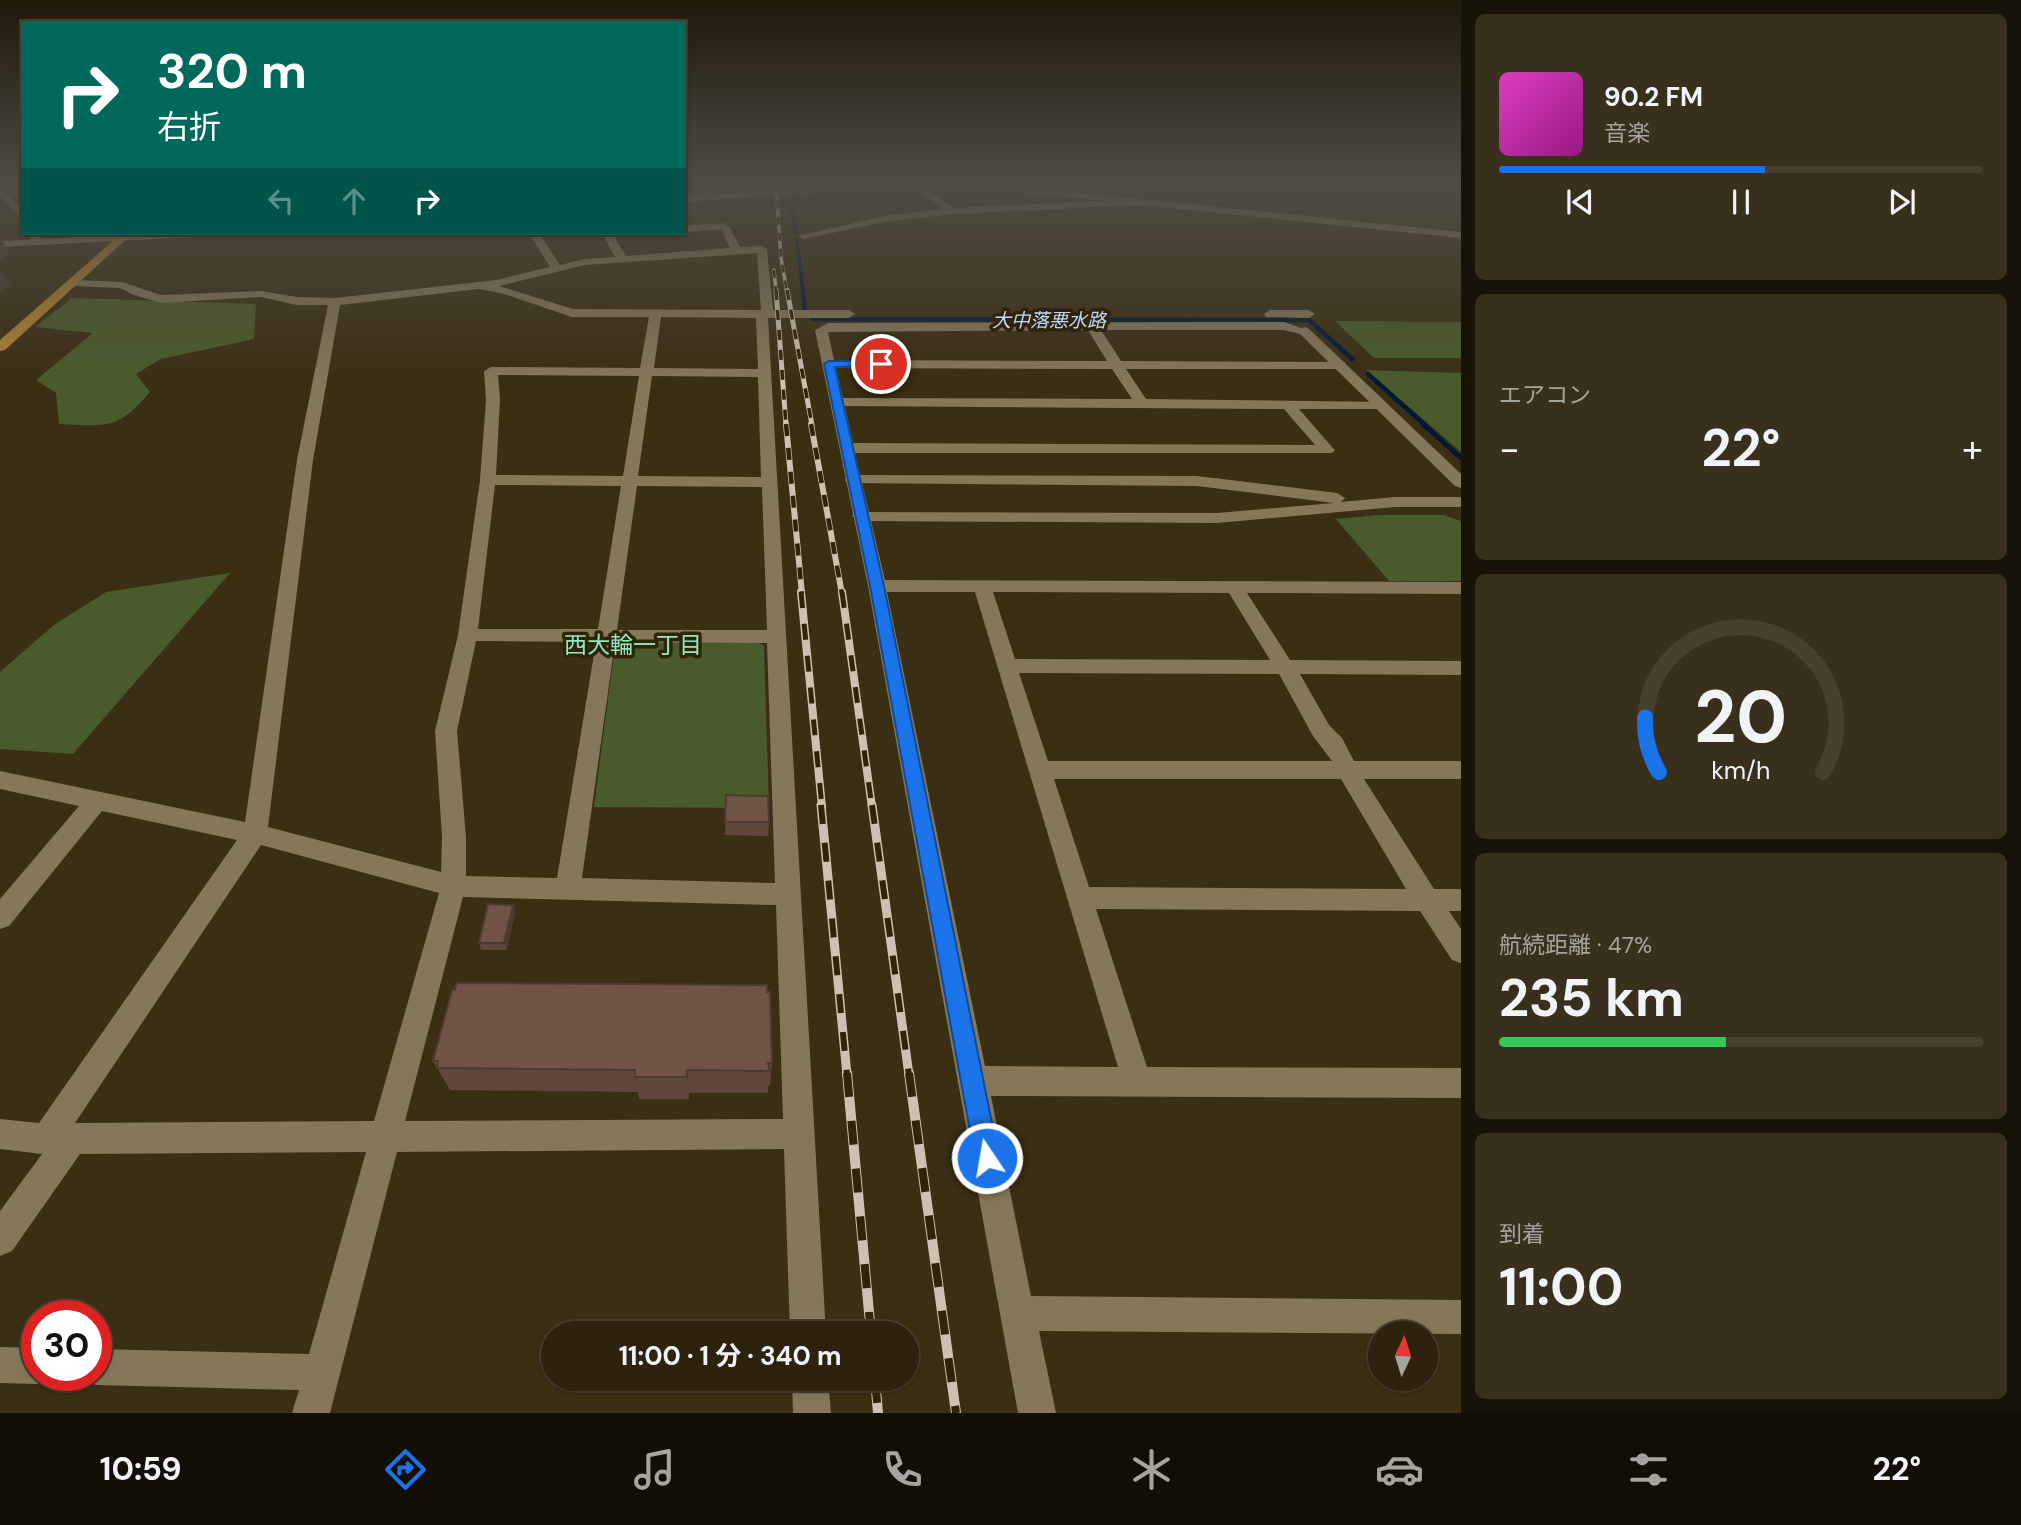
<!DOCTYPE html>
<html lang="ja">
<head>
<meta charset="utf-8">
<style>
	body { margin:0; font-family:"DM Sans","Noto Sans JP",sans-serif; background:#382f1c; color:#f1f3f6; height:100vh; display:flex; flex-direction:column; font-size:26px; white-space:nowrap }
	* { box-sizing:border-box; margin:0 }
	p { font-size:23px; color:#a6a49e }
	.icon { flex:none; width:38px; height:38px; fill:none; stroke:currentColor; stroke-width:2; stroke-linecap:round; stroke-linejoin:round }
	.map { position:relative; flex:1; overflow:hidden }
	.sheet { display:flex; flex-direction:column; gap:14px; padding:14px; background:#181308; width:560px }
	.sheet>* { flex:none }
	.banner { position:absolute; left:21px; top:21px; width:665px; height:214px; border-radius:0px; box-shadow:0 2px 5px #0004,0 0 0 2px #483f2e; background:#00695c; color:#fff; overflow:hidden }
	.needle { width:46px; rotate:4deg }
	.tools { position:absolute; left:1368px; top:1321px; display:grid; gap:14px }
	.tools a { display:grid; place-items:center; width:70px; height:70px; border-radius:50%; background:#2c220e; box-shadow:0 2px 5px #0004,0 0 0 2px #483f2e; font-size:35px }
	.speed { position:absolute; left:21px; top:1300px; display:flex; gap:14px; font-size:35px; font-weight:700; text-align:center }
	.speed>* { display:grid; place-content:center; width:91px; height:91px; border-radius:50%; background:#2c220e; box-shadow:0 2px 5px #0004,0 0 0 2px #483f2e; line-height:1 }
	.speed .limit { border:10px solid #d22; background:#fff; color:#111 }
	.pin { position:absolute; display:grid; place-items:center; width:60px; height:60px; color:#fff; margin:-30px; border:4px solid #fff; border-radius:50%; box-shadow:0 2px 7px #0007 }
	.me { position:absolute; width:77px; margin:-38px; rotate:348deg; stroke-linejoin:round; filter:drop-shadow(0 0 5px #0008) }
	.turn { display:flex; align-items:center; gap:24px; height:147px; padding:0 21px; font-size:32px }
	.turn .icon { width:91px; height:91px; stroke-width:2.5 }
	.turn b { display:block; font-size:49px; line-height:60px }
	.lanes { display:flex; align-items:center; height:66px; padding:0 21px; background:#0003; justify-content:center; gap:35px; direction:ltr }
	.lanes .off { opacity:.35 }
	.big { font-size:52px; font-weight:700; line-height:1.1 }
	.sheet .widget { flex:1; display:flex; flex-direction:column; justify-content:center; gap:10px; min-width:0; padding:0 24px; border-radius:10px; background:#382f1c }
	.sheet .dial { align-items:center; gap:0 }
	.dial svg { height:182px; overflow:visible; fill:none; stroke:#483f2e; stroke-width:7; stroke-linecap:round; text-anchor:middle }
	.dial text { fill:#f1f3f6; stroke:none }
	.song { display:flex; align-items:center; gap:21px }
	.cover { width:84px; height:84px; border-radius:10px; background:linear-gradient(135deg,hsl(310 70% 55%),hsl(310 70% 35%)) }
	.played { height:7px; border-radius:4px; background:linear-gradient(90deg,#1a73e8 55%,#483f2e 55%) }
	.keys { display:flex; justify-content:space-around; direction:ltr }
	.heat { display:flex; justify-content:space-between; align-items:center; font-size:38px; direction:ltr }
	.charge { height:10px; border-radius:5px; background:linear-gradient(90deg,#34c759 47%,#483f2e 0) }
	.trip { position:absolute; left:541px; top:1321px; width:378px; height:70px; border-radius:35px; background:#2c220e; box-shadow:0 2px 5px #0004,0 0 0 2px #483f2e; font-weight:700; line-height:70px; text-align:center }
	.tabs { display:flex; height:112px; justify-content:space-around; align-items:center; background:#120e06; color:#a6a49e }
	.tabs .icon { width:49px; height:49px }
	.tabs .selected { color:#1a73e8 }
	.tabs b { font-size:32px; color:#f1f3f6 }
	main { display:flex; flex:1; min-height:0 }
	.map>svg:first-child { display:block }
</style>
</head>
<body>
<main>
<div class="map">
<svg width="1461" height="1413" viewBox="0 0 1461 1413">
	<rect width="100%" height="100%" fill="#3a2e13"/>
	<g fill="#495b2b">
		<path d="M72,298L256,304L254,339L161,359L136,374L150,392C117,431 106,426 59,424L56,393L36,380L93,333L35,327Z"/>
		<polygon points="1335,321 1461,322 1461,358 1374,358"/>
		<polygon points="1366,370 1461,373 1461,452"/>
		<polygon points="1378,515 1444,515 1461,521 1461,581 1389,581 1336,519"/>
		<polygon points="230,573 73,754 0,749 0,672 54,625 106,592"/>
		<polygon points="626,640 756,641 764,646 769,808 594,807 615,646"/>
	</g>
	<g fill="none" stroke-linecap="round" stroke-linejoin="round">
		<g stroke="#031838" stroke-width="3.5">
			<polyline points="789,185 796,198 791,208 796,234"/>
			<polyline points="797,241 803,292"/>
		</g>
		<g stroke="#031838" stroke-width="4.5">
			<polyline points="803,290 805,312 813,319 1309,320 1352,359"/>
			<polyline points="1368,374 1425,425"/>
		</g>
		<polyline stroke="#031838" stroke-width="5" points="1423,424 1461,458"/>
		<g fill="#85775a" fill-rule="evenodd">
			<polygon points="693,185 703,185 715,197 707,199"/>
			<polygon points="909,185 920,185 954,208 1138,199 1143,202 1138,205 952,214 884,222 803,239 798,236 884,216 943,209"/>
			<polygon points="0,188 23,211 23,220 0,197"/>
			<path d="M724,223L729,226L740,247L762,246L767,249L773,310H849L855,314L849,318H768L826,1334H790L784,1149L397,1152L330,1413H292L299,1390L96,1385L83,1380L82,1376H96V1349L309,1354L366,1152L80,1154L12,1251L0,1256V1211L42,1154L0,1149V1119L39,1123L237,840L102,811L9,926L0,929V899L79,806L0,789V771L245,822L297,460L328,305H297L261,297L161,303L134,295L120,288L74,286L68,283L74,280L122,282L161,295L261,291L297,297L335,298L496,280L550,267L529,233H539L560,265L585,259L615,257L602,233H612L626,256L730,248L721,229L684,232V226ZM757,253L761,310L573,309L499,286L585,265ZM478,289L501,293L572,317H649L640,368L491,367L484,371L486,400L480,480L458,635L435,731L442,837L441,872L268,827L313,460L340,305ZM661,317L756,318L758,369L654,368ZM498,375L639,376L623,476L496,475L500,400ZM652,376L758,377L761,477L638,476ZM495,485L621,486L598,629H478ZM637,486L762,487L767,630H617ZM476,641L596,642L557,878L466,876V837L457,731ZM615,642L767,643L775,883L582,878ZM261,845L439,893L374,1121L75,1123ZM463,897L776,905L783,1119L405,1121Z"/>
			<polygon points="27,233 37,233 42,239 36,245 28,245 27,243 31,239"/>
			<polygon points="1270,310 1309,310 1315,314 1309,318 1266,317 1264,314"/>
			<path d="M1284,322L1310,331L1304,335L1284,330H1101L1121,361L1345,362V368L1340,369H1126L1146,399L1385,402L1387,405L1380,409H1299L1332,447L1335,450L1332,453H855L885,580L1461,582V594L1247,593L1290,660L1461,661V675L1300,674L1329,725L1342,738L1354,761H1461V779H1364L1434,889H1461V911H1449L1461,929V963L1452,960L1420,911L1096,909L1147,1067L1461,1068V1098L991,1096L1031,1296L1461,1300V1334L1039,1331L1056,1413H1018L868,586L815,330L828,323ZM1088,330L1107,361L834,360L828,332ZM836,368L1112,369L1132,399L843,398ZM845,406L1284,409L1315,445L853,443ZM887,592H975L1118,1067L985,1066ZM993,592L1229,593L1270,660L1015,659ZM1019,673L1279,674L1313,736L1332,761H1048ZM1054,779H1341L1406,889L1089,887Z"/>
			<polygon points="0,1347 37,1348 37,1376 51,1376 50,1379 37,1384 0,1383"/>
			<polygon points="792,1379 828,1379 831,1413 793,1413"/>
		</g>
		<g fill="#85775a" fill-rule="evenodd">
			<polygon points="845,185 891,185 886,188 684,202 684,196"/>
			<polygon points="972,185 1005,185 1461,232 1461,238 977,188"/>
			<polygon points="159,233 220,233 215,236 0,247 0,241"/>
			<polygon points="1304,327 1308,328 1461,474 1461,488 1455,486 1300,334 1298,331"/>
			<polygon points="853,475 1197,476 1337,493 1345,498 1341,502 1395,497 1461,497 1461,507 1395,507 1217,523 860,521 852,516 854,512 1217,513 1334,503 1197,486 847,483 845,480 847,477"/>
		</g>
		<polygon fill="#b08332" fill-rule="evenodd" points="122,233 133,233 5,350 0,351 0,340"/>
		<g stroke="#cbc3b0" stroke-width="3.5">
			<g id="rail-far5">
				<polyline points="776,185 781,258 787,292"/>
				<polyline points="774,270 776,292"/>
			</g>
		</g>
		<g stroke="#cbc3b0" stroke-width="5">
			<g id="rail-far4">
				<polyline points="776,290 786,425"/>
				<polyline points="787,290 812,425"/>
			</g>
		</g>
		<g stroke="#cbc3b0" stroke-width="6">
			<g id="rail-far3">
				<polyline points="786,424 802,594"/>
				<polyline points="811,424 842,594"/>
			</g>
		</g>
		<g stroke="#cbc3b0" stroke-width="8">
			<g id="rail-far2">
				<polyline points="801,592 822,807"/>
				<polyline points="842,592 872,807"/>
			</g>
		</g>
		<g stroke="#cbc3b0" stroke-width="9">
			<g id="rail-far1">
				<polyline points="821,805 847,1075"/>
				<polyline points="872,805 909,1075"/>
			</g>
		</g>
		<g stroke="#cbc3b0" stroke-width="10">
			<g id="rail">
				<polyline points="847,1073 871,1334"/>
				<polyline points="909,1073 956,1413"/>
				<polyline points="875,1379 878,1413"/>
			</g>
		</g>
		<use href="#rail-far5" stroke="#302408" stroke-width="2.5" stroke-dasharray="8" stroke-linecap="butt"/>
		<use href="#rail-far4" stroke="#302408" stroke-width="3.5" stroke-dasharray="10" stroke-linecap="butt"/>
		<use href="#rail-far3" stroke="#302408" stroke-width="4.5" stroke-dasharray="12" stroke-linecap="butt"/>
		<use href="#rail-far2" stroke="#302408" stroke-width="5" stroke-dasharray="16" stroke-linecap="butt"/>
		<use href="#rail-far1" stroke="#302408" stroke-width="6" stroke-dasharray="19" stroke-linecap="butt"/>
		<use href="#rail" stroke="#302408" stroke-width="8" stroke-dasharray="24" stroke-linecap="butt"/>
	</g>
	<g fill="#60473b">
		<polygon points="726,795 769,822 768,836 725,835"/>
		<polygon points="513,905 515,911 507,950 481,950 479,943"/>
		<polygon points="767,992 772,1063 770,1086 768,1086 768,1093 689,1093 689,1099 639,1099 638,1092 450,1090 433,1061"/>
	</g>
	<g fill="#4e3a30">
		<polygon points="0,236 9,253 0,261"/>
		<polygon points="0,268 10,285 0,293"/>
		<polygon points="513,905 515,911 507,950 504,943"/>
	</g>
	<g fill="#705345" stroke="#4e3a30" stroke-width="2">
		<polygon points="726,795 768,796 769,822 725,822"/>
		<polygon points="488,904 513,905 504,943 479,943"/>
		<polygon points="456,983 767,985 767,992 770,992 772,1063 768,1063 770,1071 687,1070 687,1077 635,1077 635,1070 437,1068 438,1061 433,1061 452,990 455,990"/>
	</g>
	<linearGradient id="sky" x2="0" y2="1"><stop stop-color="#20190a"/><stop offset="0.48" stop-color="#4f4c44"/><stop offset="1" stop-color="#4f4c44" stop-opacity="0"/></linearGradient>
	<rect width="1461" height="383" fill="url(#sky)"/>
	<polygon fill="#1a73e8" stroke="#114b97" stroke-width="2" points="881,361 885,362 885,366 835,367 884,586 999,1158 995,1167 987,1170 979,1167 975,1158 870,586 824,364 829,361"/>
	<g text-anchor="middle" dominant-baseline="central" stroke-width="7" stroke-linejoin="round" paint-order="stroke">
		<g font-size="19" font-style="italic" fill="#bfd8fd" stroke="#302408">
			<text x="1049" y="320">大中落悪水路</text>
		</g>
		<g font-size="23" fill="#90e7c1" stroke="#302408">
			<text x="633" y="645">西大輪一丁目</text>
		</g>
	</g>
</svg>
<div class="tools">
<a><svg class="needle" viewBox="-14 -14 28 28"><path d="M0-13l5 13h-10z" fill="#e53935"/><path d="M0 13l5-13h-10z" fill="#a6a49e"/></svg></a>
</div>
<div class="speed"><div class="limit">30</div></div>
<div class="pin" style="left:881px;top:364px;background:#d93025"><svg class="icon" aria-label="arrive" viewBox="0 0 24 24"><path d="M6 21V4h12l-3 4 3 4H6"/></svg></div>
<svg class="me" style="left:987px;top:1158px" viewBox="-20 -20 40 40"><circle r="17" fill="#1a73e8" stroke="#fff" stroke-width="3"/><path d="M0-11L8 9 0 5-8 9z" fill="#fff"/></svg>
<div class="trip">11:00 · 1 分 · 340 m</div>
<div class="banner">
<div class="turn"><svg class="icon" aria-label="right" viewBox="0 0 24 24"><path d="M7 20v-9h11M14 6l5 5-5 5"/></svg><div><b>320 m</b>右折</div></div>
<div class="lanes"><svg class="icon off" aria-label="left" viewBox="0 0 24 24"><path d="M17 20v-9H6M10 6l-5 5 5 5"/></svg><svg class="icon off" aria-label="ahead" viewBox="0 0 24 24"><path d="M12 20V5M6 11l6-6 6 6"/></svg><svg class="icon" aria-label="right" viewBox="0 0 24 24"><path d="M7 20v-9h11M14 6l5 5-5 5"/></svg></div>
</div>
</div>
<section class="sheet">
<div class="widget">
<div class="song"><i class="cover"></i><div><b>90.2 FM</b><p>音楽</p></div></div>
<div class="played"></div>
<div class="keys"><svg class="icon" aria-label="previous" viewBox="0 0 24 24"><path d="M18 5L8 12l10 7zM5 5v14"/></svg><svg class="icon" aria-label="pause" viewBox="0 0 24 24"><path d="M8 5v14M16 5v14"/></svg><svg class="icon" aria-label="next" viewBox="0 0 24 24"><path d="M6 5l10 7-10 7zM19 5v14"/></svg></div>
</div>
<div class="widget"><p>エアコン</p>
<div class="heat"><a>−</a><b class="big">22°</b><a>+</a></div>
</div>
<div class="widget dial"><svg viewBox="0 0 100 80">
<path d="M14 69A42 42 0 1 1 86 69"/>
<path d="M14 69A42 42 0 0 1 8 45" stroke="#1a73e8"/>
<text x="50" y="56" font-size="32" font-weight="700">20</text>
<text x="50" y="72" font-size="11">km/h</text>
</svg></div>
<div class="widget"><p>航続距離 · 47%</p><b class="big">235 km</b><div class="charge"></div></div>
<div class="widget"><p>到着</p><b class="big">11:00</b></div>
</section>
</main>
<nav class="tabs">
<b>10:59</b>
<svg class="icon selected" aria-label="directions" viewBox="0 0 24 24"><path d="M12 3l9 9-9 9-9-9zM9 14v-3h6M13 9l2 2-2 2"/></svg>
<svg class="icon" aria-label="music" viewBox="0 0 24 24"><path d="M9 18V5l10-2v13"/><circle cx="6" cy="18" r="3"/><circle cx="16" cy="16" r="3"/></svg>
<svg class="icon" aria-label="phone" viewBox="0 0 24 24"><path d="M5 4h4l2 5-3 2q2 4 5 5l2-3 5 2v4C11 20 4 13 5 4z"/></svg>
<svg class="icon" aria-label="climate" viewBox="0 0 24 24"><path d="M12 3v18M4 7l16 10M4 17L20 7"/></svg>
<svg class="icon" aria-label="car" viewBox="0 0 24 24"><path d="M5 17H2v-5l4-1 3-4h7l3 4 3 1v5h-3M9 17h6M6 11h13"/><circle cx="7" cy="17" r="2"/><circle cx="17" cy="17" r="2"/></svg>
<svg class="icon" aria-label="filters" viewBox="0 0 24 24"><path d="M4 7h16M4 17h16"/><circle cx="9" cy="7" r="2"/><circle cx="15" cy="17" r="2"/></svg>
<b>22°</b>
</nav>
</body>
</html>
